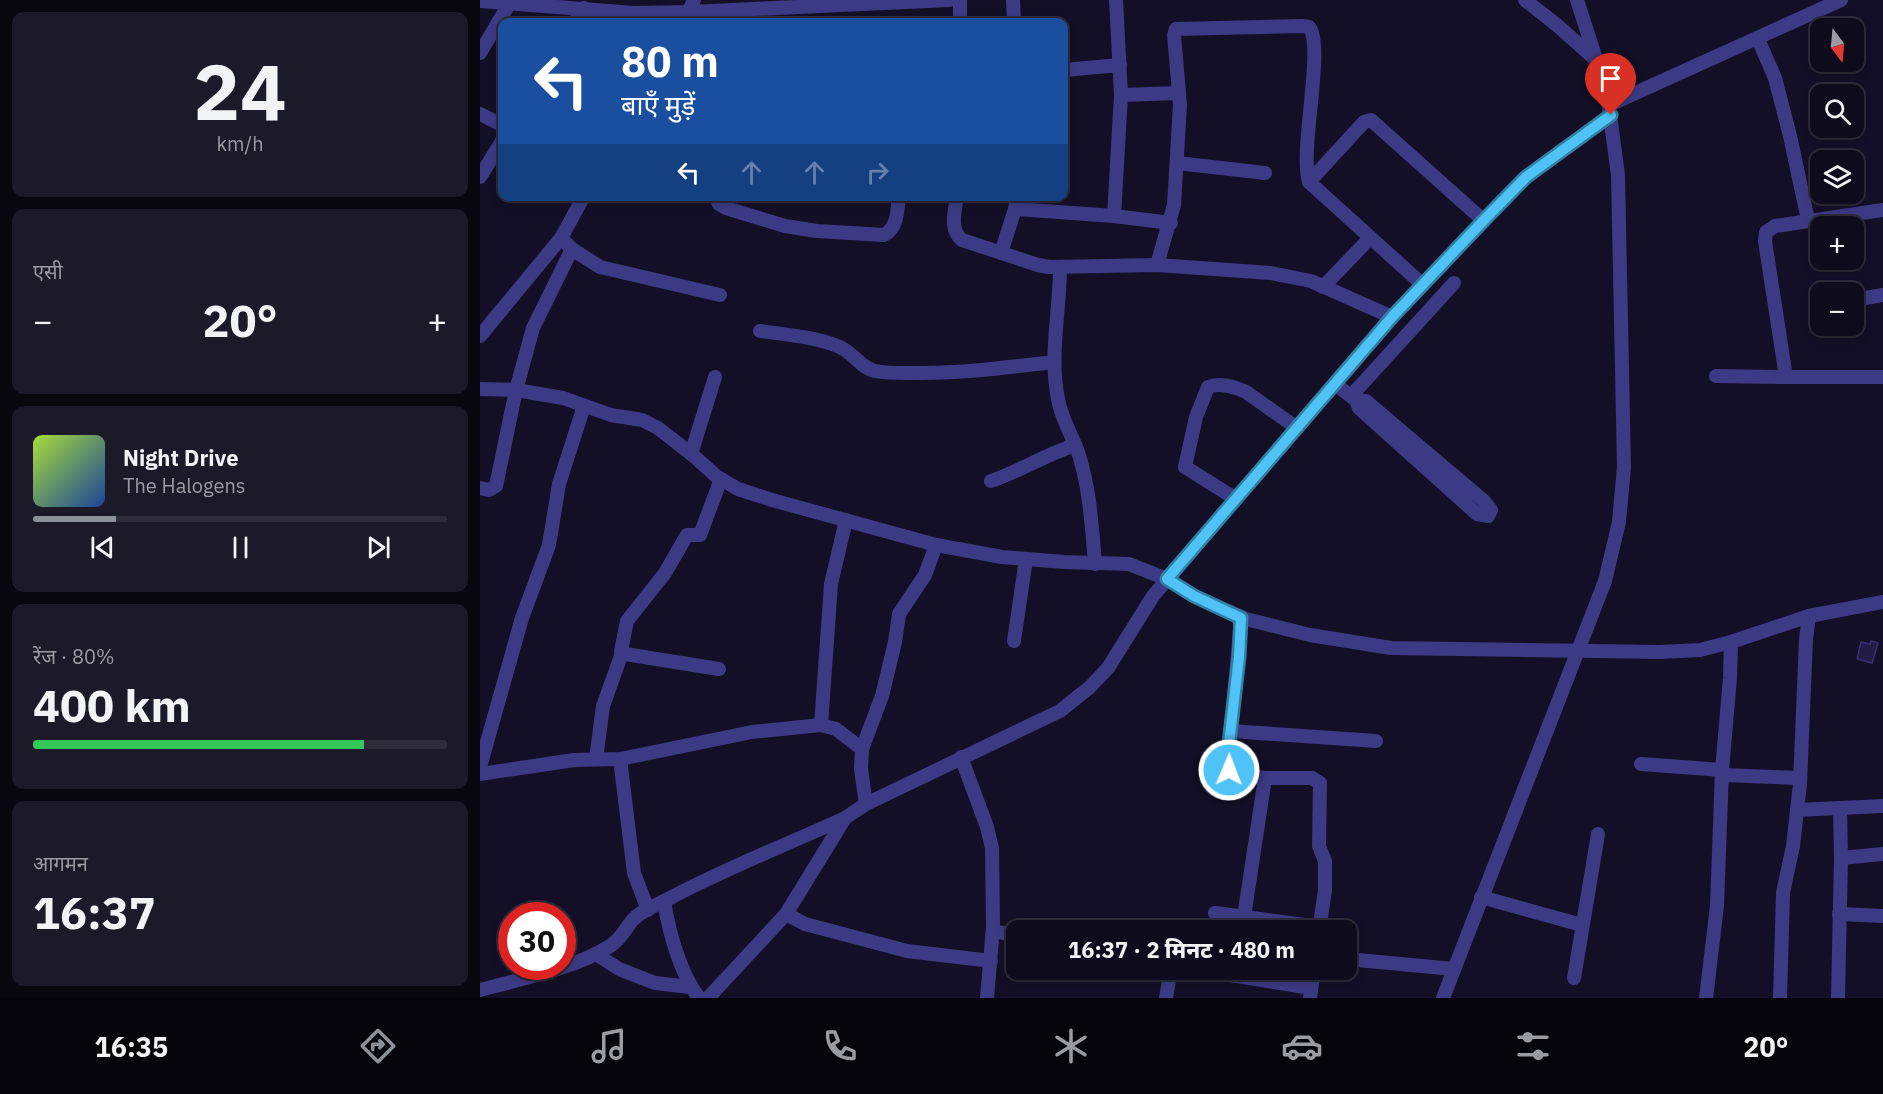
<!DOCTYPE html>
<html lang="hi">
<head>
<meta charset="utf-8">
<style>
	body { margin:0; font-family:"IBM Plex Sans","Noto Sans Devanagari",sans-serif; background:#1c1929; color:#f1f3f6; height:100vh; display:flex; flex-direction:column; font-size:22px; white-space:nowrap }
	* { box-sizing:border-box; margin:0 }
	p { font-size:20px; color:#9b9ba3 }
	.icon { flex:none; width:33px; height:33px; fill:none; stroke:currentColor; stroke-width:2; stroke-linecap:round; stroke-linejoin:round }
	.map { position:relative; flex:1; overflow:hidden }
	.details { display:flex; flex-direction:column; gap:12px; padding:12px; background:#08060f; width:480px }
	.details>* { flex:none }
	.banner { position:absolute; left:18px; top:18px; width:570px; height:183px; border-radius:12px; box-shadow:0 3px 9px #0003,0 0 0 2px #2e2b3b; background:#1a4fa0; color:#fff; overflow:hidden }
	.needle { width:39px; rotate:164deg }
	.fabs { position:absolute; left:1330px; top:18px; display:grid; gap:12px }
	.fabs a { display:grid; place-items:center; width:54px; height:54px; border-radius:12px; background:#0e0b1c; box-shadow:0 3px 9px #0003,0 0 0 2px #2e2b3b; font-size:30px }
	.speed { position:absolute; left:18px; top:902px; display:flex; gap:12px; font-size:30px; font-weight:700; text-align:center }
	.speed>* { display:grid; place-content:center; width:78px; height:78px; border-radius:50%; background:#0e0b1c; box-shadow:0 3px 9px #0003,0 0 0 2px #2e2b3b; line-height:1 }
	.speed .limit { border:9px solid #d22; background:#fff; color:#111 }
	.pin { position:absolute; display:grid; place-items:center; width:51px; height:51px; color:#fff; margin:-62px -26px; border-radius:50% 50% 50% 0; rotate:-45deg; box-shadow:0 0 6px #0007 }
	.pin .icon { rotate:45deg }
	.me { position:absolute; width:66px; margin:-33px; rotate:1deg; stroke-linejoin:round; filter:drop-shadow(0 0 4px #0008) }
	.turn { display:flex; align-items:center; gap:21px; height:126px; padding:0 24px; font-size:27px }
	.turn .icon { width:78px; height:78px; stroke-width:2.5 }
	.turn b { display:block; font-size:42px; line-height:51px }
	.lanes { display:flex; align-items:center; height:57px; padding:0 24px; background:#0003; justify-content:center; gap:30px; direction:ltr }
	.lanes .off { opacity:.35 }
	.big { font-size:45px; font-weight:800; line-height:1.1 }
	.details .widget { flex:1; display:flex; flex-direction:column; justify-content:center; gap:9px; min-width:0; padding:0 21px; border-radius:12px; background:#1c1929 }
	.details .dial { align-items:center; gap:0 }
	.dial b { font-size:78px; line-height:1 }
	.song { display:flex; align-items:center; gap:18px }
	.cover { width:72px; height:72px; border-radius:9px; background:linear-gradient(135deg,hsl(80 70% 55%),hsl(220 70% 35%)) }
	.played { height:6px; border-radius:3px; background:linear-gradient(90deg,#8c9099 20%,#2e2b3b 20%) }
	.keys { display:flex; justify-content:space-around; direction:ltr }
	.heat { display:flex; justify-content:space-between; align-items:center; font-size:33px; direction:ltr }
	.charge { height:9px; border-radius:4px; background:linear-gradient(90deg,#34c759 80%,#2e2b3b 0) }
	.trip { position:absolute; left:526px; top:920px; width:351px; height:60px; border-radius:12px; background:#0e0b1c; box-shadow:0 3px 9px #0003,0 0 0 2px #2e2b3b; font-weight:800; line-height:60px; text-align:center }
	.tab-bar { display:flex; height:96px; justify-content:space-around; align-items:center; background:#06040b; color:#9b9ba3 }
	.tab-bar .icon { width:42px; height:42px }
	.tab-bar .current { color:#8c9099 }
	.tab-bar b { font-size:27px; color:#f1f3f6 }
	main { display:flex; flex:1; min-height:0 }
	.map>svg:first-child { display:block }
</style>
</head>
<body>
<main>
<section class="details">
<div class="widget dial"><b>24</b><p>km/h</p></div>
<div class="widget"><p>एसी</p>
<div class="heat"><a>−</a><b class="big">20°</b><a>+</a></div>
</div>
<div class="widget">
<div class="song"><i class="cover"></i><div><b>Night Drive</b><p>The Halogens</p></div></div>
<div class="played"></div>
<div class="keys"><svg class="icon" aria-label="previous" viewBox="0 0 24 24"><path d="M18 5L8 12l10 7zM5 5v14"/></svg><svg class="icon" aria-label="pause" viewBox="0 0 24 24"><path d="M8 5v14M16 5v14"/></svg><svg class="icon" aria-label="next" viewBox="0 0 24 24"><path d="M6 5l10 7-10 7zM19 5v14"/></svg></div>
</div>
<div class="widget"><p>रेंज · 80%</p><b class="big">400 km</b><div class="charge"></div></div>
<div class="widget"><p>आगमन</p><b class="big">16:37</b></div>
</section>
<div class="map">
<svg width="1403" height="998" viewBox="0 0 1403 998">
	<rect width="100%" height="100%" fill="#130f26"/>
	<polygon fill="#241b47" stroke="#3b2d73" stroke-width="1.5" points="1391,641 1398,643 1392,663 1377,659 1381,642 1390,644"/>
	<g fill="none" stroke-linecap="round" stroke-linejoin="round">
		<g stroke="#3d3a85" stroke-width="14">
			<polyline points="480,0 480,22"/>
			<polyline points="533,0 534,22"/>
			<polyline points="1045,0 1078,26 1115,59"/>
			<polyline points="0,1 154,13 209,12 469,0"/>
			<polyline points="95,22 104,8"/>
			<polyline points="204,22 214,0"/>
			<polyline points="1278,39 1295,78 1310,136 1328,220"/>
			<polyline points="0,53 29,4"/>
			<polyline points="584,70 640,65"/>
			<path d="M699,93L694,35L696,29L822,26L829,27C845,46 819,151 829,182L943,285"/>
			<polyline points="641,95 699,93 700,105 694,205 677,265"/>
			<polyline points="1129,105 1361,0"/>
			<polyline points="0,114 22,125"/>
			<polyline points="697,163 785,173"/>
			<polyline points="0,177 22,141"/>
			<polyline points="829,182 884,122 891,120 1004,221"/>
			<path d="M235,196L239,204L246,208L305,226L337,231L404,235C418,228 417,211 419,196"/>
			<path d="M477,196C475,211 469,230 482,240L558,265L569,267L677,265L791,273L831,281L912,317"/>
			<polyline points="535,209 634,216 641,95 636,0"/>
			<polyline points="1403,210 1295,226 1286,232 1285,241 1306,377 1403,377"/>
			<polyline points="634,216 691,223"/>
			<polyline points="92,249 120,267 240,295"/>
			<polyline points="521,253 535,209 537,196"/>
			<path d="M580,267C580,311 569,355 578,399C581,419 593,436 599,455C610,490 612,528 615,564"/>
			<polyline points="843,287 890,238"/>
			<polyline points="1374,300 1403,295"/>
			<path d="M280,331C302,334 347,338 365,350C376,357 382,368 395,371C410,374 426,373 441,373C486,373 530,367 574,362"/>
			<polyline points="0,336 81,238 104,196"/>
			<polyline points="1236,376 1306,377"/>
			<polyline points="855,384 876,400 879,408 997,514 1008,516 1011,510 1004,501 886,401 876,400"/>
			<polyline points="0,389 36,390 83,398 131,415 162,420 178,428 215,457 236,476 258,489 292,500 456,545 522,557 584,562 649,564 687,579 714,596 766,619 830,635 911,648 1180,652 1220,650 1251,642 1329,616 1403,602"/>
			<polyline points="871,396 974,283"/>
			<polyline points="211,454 235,377"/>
			<path d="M511,481C540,471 565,455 595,445"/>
			<polyline points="0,488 9,490 16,486 36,390 53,328 92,249 81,238"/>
			<path d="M756,499L705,467L716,417L728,387C739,382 756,387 766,392L817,428"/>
			<polyline points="761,618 748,767 750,773 785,778 832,778 840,783 839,846 845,861 845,891 839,930"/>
			<polyline points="534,641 546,559"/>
			<polyline points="239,669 145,654 141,651 147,621 185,573 207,535 220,535 241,479"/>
			<polyline points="341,725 351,584 366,520"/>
			<polyline points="750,731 896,741"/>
			<polyline points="481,757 507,827 512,848 513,927 507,998"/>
			<polyline points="116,759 123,706 142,653"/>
			<polyline points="140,759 154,873 168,910"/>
			<polyline points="1161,764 1242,770"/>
			<polyline points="0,767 42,618 69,545 79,484 104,406"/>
			<polyline points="0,774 94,760 140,759 272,732 341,725 356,729 382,749"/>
			<polyline points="1242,775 1320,778"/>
			<polyline points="386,804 381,769 382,749 402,696 415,642 419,614 445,575 456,545"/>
			<polyline points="1317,810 1403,806"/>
			<polyline points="1361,858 1403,854"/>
			<polyline points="1001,897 1102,925"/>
			<path d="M184,901C189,932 200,973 219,998"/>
			<polyline points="735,913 840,927"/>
			<polyline points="306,914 325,924 427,951 511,961"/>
			<polyline points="1359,914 1403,916"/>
			<polyline points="764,917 785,778"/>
			<polyline points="513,931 537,936"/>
			<polyline points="116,954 139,969 175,983 210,987"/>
			<polyline points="867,959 974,969"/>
			<polyline points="712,969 831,988"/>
			<polyline points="1094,978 1118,834"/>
			<path d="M0,990C40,979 96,968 130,946C141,939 144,931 151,922C159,911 177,905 190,898C246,868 306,845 365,818"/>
			<polyline points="228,998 306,914 365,818 386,804 580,711 610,687 628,668 673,596 912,317 1046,177 1131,115"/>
			<polyline points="686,998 691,969"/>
			<polyline points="830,998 834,969"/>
			<polyline points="963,998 1125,581 1139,522 1144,467 1138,175 1127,93 1097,0"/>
			<polyline points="1226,998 1237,906 1242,770 1250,678 1251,642"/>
			<polyline points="1300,998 1303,893 1313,846 1320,784 1326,639 1329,616"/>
			<polyline points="1358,998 1361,858 1360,810"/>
		</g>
	</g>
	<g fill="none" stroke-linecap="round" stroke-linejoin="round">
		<g stroke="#337fa1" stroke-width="15">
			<polyline id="route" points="749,770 747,761 759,657 761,618 714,596 687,579 912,317 1004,220 1046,177 1131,115"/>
		</g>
		<use href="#route" stroke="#4fc3f7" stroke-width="10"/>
	</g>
</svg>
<div class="fabs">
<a><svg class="needle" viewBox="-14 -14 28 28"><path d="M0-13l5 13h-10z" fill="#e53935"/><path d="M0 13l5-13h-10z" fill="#9b9ba3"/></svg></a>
<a><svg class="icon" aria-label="search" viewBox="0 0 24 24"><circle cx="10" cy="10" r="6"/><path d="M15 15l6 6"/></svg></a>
<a><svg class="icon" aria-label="layers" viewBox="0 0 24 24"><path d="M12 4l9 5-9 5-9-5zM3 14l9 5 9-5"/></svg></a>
<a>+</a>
<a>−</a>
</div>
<div class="speed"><div class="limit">30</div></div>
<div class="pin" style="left:1131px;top:115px;background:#d93025"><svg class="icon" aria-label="arrive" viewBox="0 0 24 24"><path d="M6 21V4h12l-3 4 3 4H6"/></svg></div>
<svg class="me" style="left:749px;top:770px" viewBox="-20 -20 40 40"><circle r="17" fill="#4fc3f7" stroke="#fff" stroke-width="3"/><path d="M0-11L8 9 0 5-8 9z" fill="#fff"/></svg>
<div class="trip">16:37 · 2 मिनट · 480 m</div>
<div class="banner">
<div class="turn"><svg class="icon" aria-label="left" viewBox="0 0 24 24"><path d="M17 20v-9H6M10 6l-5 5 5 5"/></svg><div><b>80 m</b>बाएँ मुड़ें</div></div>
<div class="lanes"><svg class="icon" aria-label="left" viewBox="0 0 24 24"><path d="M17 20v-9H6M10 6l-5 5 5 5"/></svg><svg class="icon off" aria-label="ahead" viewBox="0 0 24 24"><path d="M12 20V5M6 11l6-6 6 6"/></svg><svg class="icon off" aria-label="ahead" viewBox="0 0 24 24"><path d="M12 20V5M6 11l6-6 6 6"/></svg><svg class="icon off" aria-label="right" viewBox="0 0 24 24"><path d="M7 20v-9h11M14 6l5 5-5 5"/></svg></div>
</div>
</div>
</main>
<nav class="tab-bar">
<b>16:35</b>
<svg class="icon current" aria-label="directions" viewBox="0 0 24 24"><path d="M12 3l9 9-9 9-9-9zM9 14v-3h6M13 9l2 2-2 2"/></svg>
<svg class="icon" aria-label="music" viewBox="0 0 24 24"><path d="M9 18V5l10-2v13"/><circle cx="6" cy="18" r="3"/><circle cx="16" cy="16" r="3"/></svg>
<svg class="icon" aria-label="phone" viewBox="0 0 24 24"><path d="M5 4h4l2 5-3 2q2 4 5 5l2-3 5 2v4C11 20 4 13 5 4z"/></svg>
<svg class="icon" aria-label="climate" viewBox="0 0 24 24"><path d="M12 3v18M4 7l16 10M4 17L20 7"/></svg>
<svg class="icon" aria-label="car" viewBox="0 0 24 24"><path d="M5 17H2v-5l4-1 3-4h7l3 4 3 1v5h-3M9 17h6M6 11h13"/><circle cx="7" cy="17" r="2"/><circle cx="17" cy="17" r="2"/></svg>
<svg class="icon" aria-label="filters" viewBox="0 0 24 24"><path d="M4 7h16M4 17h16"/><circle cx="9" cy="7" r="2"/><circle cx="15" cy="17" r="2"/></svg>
<b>20°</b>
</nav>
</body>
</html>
